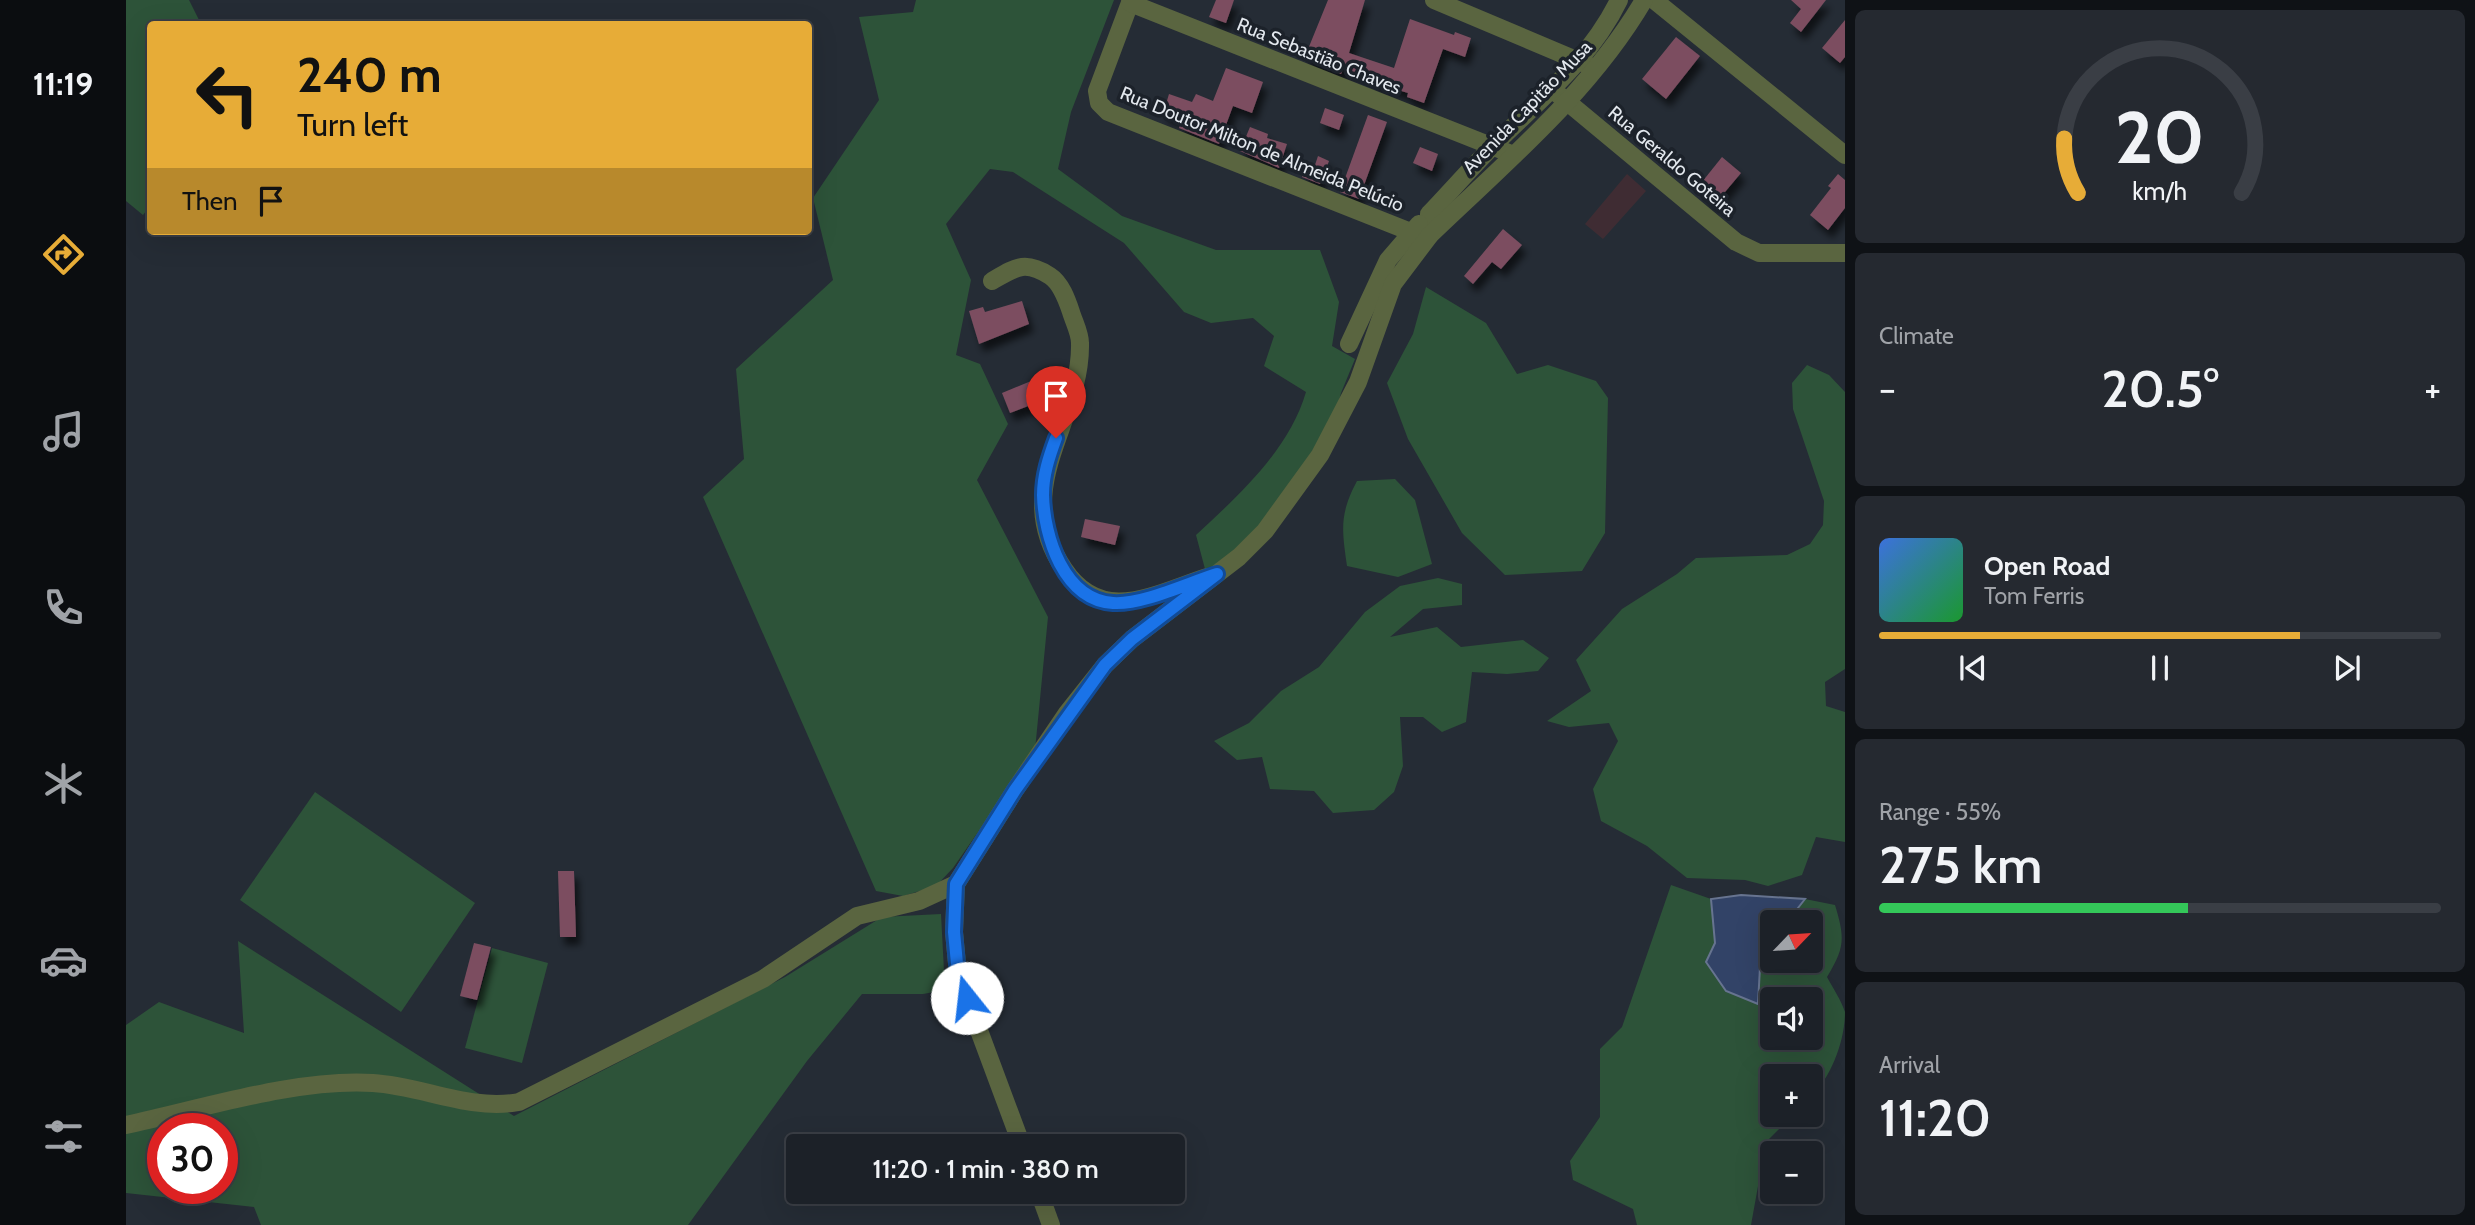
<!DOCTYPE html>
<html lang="en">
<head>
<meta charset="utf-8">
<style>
	body { margin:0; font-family:Cabin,sans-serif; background:#252930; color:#f1f3f6; height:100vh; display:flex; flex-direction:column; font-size:26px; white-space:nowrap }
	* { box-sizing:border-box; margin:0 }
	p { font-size:23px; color:#a0a3a8 }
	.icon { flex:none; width:38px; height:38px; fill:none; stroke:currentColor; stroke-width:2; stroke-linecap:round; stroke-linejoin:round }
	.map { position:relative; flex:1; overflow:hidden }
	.drawer { display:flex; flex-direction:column; gap:10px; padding:10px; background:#0f1216; width:630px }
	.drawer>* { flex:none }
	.top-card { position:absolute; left:21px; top:21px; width:665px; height:214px; border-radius:7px; box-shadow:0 7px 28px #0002,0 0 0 2px #3a3e45; background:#e7ac37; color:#111; overflow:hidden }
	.needle { width:46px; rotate:65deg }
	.fabs { position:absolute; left:1634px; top:910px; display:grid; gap:14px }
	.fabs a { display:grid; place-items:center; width:63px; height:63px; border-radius:7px; background:#1c2128; box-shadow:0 7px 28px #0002,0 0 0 2px #3a3e45; font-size:35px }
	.speed { position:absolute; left:21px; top:1113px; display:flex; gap:14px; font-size:35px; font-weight:700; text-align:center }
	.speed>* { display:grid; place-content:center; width:91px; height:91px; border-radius:50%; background:#1c2128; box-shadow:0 7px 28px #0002,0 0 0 2px #3a3e45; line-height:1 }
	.speed .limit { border:10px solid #d22; background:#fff; color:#111 }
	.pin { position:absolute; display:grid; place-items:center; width:60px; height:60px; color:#fff; margin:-72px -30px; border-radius:50% 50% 50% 0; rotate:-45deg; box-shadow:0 0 7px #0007 }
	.pin .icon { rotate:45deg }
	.me { position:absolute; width:77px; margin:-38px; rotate:344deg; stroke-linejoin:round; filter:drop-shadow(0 0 5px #0008) }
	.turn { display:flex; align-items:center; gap:24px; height:147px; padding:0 35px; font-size:32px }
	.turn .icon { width:91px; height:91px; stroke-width:2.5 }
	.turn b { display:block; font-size:49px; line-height:60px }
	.then { display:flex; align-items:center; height:66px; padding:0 35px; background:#0003; gap:14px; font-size:26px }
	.big { font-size:52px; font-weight:600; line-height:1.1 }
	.drawer .tile { flex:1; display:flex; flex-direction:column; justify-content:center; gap:10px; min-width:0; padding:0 24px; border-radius:10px; background:#252930 }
	.drawer .dial { align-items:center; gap:0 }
	.dial svg { height:182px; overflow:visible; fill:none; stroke:#3a3e45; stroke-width:7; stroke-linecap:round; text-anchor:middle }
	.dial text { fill:#f1f3f6; stroke:none }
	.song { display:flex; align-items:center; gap:21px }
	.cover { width:84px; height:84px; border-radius:10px; background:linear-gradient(135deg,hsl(220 70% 55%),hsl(130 70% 35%)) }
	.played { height:7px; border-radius:4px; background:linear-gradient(90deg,#e7ac37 75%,#3a3e45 75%) }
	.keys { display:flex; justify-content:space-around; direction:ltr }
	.heat { display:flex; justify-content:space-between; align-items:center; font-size:38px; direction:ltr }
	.charge { height:10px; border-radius:5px; background:linear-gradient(90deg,#34c759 55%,#3a3e45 0) }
	.trip { position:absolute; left:660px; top:1134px; width:399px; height:70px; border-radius:7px; background:#1c2128; box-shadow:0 7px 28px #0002,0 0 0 2px #3a3e45; font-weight:600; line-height:70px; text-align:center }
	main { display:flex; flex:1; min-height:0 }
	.dock { display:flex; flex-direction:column; width:126px; justify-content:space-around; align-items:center; background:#0b0d10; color:#a0a3a8 }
	.dock .icon { width:49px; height:49px }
	.dock .on { color:#e7ac37 }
	.dock b { font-size:32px; color:#f1f3f6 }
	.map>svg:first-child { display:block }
</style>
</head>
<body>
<main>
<nav class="dock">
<b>11:19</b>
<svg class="icon on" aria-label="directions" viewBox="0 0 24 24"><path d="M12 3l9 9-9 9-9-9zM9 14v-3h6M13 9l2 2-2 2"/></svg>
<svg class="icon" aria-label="music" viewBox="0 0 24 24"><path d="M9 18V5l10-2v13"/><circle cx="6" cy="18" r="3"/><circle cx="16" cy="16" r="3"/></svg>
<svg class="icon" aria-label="phone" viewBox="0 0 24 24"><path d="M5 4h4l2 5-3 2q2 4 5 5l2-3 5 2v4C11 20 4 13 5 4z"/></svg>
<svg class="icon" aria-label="climate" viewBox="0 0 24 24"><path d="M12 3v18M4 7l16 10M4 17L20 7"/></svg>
<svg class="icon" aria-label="car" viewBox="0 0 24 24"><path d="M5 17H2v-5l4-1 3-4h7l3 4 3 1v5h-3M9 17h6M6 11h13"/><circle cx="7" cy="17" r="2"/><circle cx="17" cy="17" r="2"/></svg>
<svg class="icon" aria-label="filters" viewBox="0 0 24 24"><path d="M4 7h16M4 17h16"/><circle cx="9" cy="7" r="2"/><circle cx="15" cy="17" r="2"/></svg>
</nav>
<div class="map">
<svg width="1719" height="1225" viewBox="0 0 1719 1225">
	<defs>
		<filter id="shadow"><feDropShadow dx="4.5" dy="8" stdDeviation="3.5" flood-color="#0009"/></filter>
	</defs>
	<rect width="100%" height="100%" fill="#252c35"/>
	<polygon fill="#3f2c33" points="1501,174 1520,191 1477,239 1459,224"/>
	<g fill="#2d5339" fill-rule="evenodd">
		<polygon points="0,0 63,0 75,24 24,24 24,206 17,215 0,201"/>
		<path d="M790,0H988L945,112L932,169L996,216L1090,250H1194L1213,302L1206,346L1229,359L1215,393L1207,425L1109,558L1079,569L1070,535C1113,495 1163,450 1180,392L1138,366L1148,336L1127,318L1085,323L1058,312L998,243L887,172L864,169L820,224L845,280L830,355L854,364L882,424L851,480L922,617L909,750L827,868L810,886L777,896L750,891L577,497L618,459L610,369L707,280L687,198L753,100L733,17L787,12Z"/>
		<polygon points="1300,287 1360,323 1391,374 1422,365 1470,381 1482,398 1479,533 1456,571 1379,575 1336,533 1282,439 1261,383 1287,334"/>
		<polygon points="1681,365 1703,375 1719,392 1719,669 1699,682 1700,706 1719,712 1719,842 1690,837 1676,875 1642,886 1619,880 1561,878 1521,846 1475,821 1467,789 1492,741 1483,723 1443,727 1421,721 1465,691 1450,660 1496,609 1551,574 1570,558 1661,555 1684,544 1697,525 1698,501 1667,409 1666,383"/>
		<path d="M1269,479L1289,500L1306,564L1272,577L1221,566C1216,530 1213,515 1231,481Z"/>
		<polygon points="1312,578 1336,584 1336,605 1297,609 1264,637 1311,627 1335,647 1397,640 1423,658 1412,671 1381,674 1346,672 1340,722 1316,732 1297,717 1274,717 1277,766 1268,792 1248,810 1207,813 1188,791 1144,789 1136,757 1111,760 1088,741 1123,723 1155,691 1193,667 1239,612 1274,586"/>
		<polygon points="189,792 349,903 275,1012 114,900"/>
		<path d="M1545,885L1585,899L1589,943L1632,1003L1634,967L1647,941V961H1685V922H1661L1679,899L1709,905C1719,938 1719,947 1701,977C1707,988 1715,1000 1719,1012C1719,1041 1705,1077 1685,1097V1076H1647V1115H1667L1640,1142L1625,1225H1511L1507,1209L1447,1180L1444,1161L1474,1117V1049L1496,1027ZM1647,999H1685V1038H1647Z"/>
		<path d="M815,914L819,990L797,994H736L681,1061L562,1225H135L128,1207L0,1193V1025L33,1002L118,1033L112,941L388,1116L659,977L756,917ZM37,1129H96V1188H37Z"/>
		<polygon points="366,948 422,963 396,1063 339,1048"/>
	</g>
	<polygon fill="#324367" stroke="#677490" stroke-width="2" points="1615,895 1679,899 1661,922 1647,922 1647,941 1634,967 1632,1004 1600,991 1580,962 1589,943 1585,899"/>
	<g fill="#7c4e60" filter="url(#shadow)">
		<polygon points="1090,0 1108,0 1100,23 1083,17"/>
		<polygon points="1202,0 1239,0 1223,53 1268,68 1284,19 1328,35 1329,32 1345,38 1339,57 1317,49 1298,103 1281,97 1282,93 1245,82 1247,77 1217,69 1215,74 1178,59"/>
		<polygon points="1665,0 1700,0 1675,32 1664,23 1675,9"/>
		<polygon points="1719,20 1719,57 1714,63 1696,48"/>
		<polygon points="1550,37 1574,56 1540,99 1516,79"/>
		<polygon points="1100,68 1137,82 1126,113 1107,106 1093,144 1053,128 1056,120 1037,114 1043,94 1066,102 1070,94 1087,101"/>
		<polygon points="1199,108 1218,115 1213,130 1194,123"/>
		<polygon points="1242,115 1261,122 1233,199 1214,192"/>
		<polygon points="1124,127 1142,134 1141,138 1161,144 1153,168 1114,151"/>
		<polygon points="1294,147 1312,154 1306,171 1287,163"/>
		<polygon points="1192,156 1203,161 1194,184 1176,177 1180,165 1188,168"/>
		<polygon points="1596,157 1615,173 1588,205 1572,187"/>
		<polygon points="1712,174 1719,180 1719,208 1702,230 1684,215 1705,188 1702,186"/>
		<polygon points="1377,229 1396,245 1375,269 1366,262 1347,284 1338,276"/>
		<polygon points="896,301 903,324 853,344 843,311 857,307 859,312"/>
		<polygon points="910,379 918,400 884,413 876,393"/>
		<polygon points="959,519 994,526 989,545 955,537"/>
		<polygon points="432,871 448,871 450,937 434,937"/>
		<polygon points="348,943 365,947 351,1000 334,996"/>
	</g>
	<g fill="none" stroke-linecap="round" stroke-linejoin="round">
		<g stroke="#5a6540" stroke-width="18">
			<polyline points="1005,0 971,91 973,103 982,112 1285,232"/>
			<polyline points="1308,0 1462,65"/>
			<polyline points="1528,0 1719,155"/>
			<polyline points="1004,3 1388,155"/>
			<polyline points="1427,90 1610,242 1633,253 1719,253"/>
			<path d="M1304,235L1303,214C1324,192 1344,169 1366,147C1412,101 1464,60 1493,0"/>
			<path d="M866,281C890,267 899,260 924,276C935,283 941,300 945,312C948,322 954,333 954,343C956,423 882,486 938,569C976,626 1028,594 1081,577"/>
			<polyline points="1223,344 1262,260 1293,224"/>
			<path d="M0,1125C75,1109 171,1078 247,1083C297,1086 343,1111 393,1102L637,979L731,916L793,901L830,884"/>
			<path d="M896,1146L832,974L828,932L830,884L889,790L941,713L979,665L1006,639L1113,557L1139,531L1194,455L1232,382L1267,284L1304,235C1380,162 1464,92 1518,0"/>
			<polyline points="913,1192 925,1225"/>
		</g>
	</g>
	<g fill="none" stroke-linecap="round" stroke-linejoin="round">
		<g stroke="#114b97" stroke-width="18">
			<path id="route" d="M841,998L832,974L828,932L830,884L889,790L979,665L1006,639L1091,574C1062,583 1016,605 987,603C938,600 918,537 917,495C917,475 923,457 930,438"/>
		</g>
		<use href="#route" stroke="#1a73e8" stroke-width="12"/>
	</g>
	<g text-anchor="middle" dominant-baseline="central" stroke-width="7" stroke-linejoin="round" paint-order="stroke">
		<g font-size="19" fill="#e3e8ee" stroke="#1c222a">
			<text transform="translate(1193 56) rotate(22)">Rua Sebastião Chaves</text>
			<text transform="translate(1401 107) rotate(-46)">Avenida Capitão Musa</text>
			<text transform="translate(1136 149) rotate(22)">Rua Doutor Milton de Almeida Pelúcio</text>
			<text transform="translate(1546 161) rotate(40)">Rua Geraldo Goteira</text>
		</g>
	</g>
</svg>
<div class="fabs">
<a><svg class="needle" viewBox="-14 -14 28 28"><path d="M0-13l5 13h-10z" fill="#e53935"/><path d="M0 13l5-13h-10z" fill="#a0a3a8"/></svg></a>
<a><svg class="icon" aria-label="sound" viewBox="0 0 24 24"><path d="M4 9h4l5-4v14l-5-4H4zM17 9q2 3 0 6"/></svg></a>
<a>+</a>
<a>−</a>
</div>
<div class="speed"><div class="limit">30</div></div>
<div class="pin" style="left:930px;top:438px;background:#d93025"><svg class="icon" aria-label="arrive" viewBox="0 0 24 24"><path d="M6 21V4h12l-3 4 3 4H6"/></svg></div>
<svg class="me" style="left:841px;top:998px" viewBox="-20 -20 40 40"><circle r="19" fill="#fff"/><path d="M0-13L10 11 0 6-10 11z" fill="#1a73e8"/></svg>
<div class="trip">11:20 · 1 min · 380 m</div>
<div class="top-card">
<div class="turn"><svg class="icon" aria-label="left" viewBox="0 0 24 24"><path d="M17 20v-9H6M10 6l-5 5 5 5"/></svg><div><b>240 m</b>Turn left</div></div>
<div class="then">Then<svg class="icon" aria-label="arrive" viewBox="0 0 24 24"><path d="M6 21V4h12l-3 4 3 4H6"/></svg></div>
</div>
</div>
<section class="drawer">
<div class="tile dial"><svg viewBox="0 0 100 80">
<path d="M14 69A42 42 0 1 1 86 69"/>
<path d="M14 69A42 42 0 0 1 8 45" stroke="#e7ac37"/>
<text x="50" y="56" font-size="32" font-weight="700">20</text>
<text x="50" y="72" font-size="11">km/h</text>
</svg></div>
<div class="tile"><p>Climate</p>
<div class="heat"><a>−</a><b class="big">20.5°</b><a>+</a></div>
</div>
<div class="tile">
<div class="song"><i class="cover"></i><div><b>Open Road</b><p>Tom Ferris</p></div></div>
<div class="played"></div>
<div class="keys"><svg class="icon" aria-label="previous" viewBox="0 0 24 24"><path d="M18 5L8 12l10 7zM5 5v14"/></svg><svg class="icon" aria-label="pause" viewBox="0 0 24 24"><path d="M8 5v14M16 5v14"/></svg><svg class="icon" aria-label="next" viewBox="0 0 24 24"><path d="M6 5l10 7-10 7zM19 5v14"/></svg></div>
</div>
<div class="tile"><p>Range · 55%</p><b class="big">275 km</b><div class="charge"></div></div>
<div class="tile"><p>Arrival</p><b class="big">11:20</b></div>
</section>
</main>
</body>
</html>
